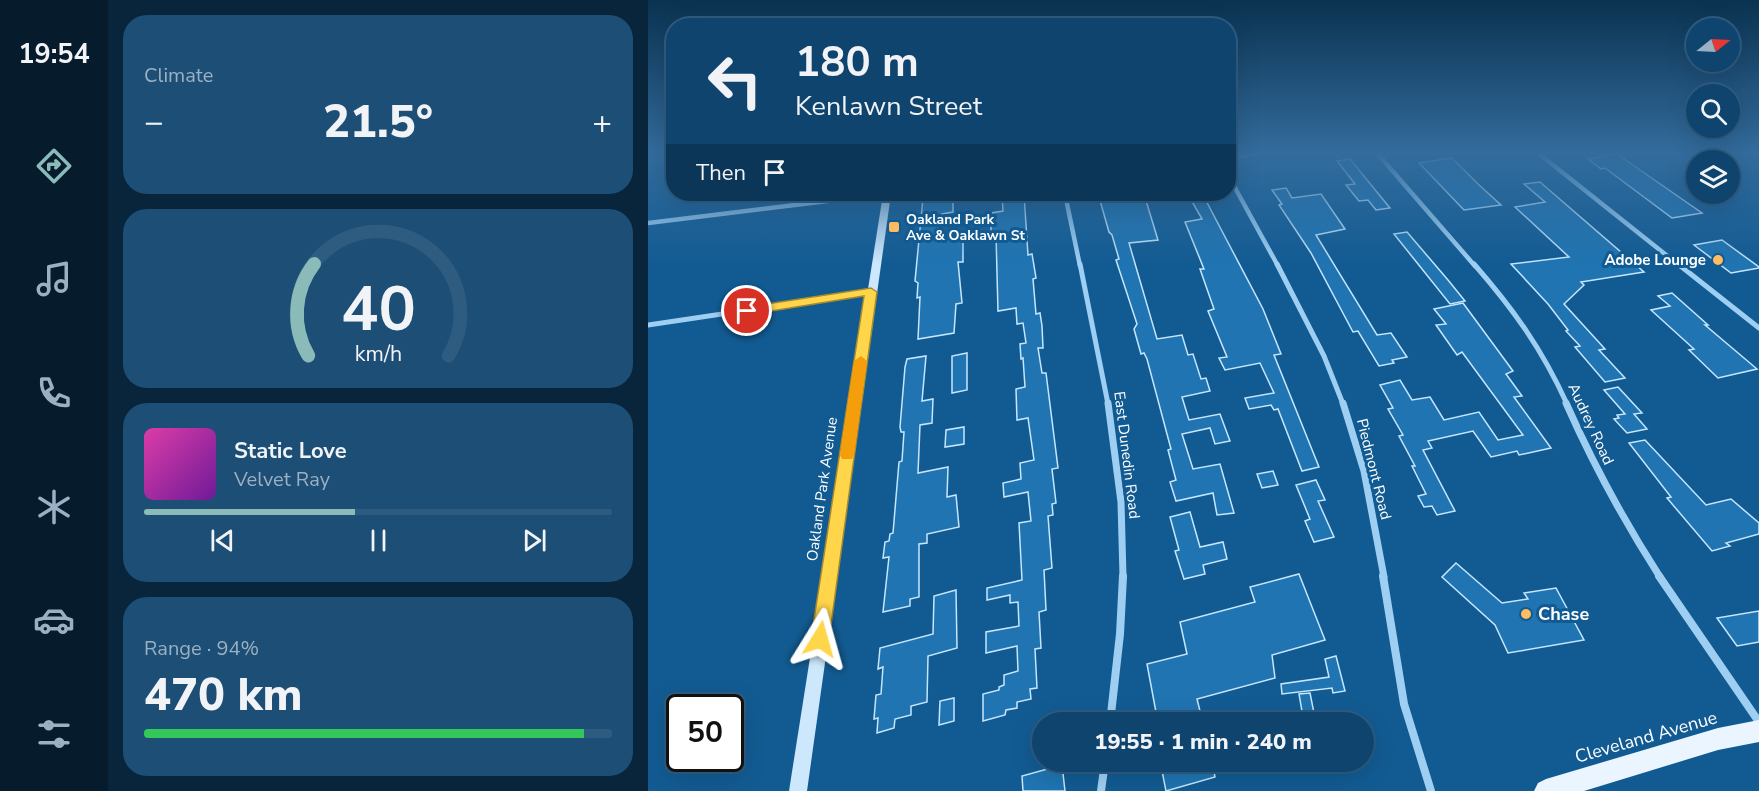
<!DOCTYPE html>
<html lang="en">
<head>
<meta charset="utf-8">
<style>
	body { margin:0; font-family:"Nunito Sans",sans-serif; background:#1c4e76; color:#f1f3f6; height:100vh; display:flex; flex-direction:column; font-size:22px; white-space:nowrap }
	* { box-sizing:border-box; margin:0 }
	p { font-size:20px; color:#9bb0c2 }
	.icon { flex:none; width:33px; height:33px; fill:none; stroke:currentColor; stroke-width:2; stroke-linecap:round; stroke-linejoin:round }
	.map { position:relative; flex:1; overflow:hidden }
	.details { display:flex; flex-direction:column; gap:15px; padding:15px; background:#08253c; width:540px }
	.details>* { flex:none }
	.banner { position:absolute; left:18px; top:18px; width:570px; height:183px; border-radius:24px; box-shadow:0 6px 24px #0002,0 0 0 2px #2e5c81; background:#0e446e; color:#f1f3f6; overflow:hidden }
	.needle { width:39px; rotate:72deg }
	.buttons { position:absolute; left:1038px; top:18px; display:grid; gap:12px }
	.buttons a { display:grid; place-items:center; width:54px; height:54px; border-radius:50%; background:#0e446e; box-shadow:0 6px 24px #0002,0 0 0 2px #2e5c81; font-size:30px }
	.speed { position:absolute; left:18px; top:694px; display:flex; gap:12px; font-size:30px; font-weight:700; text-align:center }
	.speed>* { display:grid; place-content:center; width:78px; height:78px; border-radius:50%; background:#0e446e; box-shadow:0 6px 24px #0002,0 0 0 2px #2e5c81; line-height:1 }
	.speed .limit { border:3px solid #111; border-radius:9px; background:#fff; color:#111 }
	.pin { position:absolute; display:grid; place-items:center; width:51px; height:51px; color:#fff; margin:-26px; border:3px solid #fff; border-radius:50%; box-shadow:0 2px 6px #0007 }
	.me { position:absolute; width:66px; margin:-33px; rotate:8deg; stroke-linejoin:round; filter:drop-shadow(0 0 4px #0008) }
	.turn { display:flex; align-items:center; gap:21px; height:126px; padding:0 30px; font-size:27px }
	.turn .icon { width:78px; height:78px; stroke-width:2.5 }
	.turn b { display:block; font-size:42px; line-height:51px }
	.then { display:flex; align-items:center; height:57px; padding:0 30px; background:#0003; gap:12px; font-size:22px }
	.big { font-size:45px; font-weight:800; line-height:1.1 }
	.details .card { flex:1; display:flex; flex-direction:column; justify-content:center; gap:9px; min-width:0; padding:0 21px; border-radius:24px; background:#1c4e76 }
	.details .dial { align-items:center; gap:0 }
	.dial svg { height:156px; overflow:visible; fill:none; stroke:#2e5c81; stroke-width:7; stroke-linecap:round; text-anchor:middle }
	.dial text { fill:#f1f3f6; stroke:none }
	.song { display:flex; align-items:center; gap:18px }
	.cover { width:72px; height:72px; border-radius:9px; background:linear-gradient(135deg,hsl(320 70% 55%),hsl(280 70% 35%)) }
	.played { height:6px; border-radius:3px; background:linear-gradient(90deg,#8bbbb9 45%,#2e5c81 45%) }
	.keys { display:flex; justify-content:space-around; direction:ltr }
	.heat { display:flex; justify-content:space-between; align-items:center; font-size:33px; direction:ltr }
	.charge { height:9px; border-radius:4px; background:linear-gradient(90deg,#34c759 94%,#2e5c81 0) }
	.trip { position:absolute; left:384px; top:712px; width:342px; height:60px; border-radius:30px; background:#0e446e; box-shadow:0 6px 24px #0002,0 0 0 2px #2e5c81; font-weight:800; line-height:60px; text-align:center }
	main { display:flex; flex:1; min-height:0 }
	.menu { display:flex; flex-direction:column; width:108px; justify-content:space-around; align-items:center; background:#061b2c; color:#9bb0c2 }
	.menu .icon { width:42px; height:42px }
	.menu .selected { color:#8bbbb9 }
	.menu b { font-size:27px; color:#f1f3f6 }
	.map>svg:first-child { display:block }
</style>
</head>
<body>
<main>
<nav class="menu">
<b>19:54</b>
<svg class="icon selected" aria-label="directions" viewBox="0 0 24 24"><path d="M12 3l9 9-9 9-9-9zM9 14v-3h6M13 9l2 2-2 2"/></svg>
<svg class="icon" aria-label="music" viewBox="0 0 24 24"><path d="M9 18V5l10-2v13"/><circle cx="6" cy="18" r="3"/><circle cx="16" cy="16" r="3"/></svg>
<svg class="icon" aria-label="phone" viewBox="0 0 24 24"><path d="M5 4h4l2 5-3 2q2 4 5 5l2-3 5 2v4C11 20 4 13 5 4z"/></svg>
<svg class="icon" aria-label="climate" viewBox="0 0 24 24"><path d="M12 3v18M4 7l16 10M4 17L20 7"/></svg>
<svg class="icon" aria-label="car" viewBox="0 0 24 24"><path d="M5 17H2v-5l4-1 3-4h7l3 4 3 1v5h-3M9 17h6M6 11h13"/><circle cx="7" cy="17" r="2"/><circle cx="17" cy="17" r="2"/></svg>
<svg class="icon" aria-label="filters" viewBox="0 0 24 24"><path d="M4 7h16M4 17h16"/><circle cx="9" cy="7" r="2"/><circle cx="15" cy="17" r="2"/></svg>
</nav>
<section class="details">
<div class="card"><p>Climate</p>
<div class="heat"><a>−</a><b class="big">21.5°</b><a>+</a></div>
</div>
<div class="card dial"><svg viewBox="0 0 100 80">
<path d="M14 69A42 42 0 1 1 86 69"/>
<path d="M14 69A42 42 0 0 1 17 22" stroke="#8bbbb9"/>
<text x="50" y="56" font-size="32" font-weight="700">40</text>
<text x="50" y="72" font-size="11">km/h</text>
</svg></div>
<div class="card">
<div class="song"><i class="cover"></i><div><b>Static Love</b><p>Velvet Ray</p></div></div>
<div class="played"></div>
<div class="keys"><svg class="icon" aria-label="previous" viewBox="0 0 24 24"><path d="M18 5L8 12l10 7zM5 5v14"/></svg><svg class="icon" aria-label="pause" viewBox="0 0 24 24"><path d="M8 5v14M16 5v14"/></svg><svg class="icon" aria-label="next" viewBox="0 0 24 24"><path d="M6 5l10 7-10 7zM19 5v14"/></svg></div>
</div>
<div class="card"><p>Range · 94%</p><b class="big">470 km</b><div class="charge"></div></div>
</section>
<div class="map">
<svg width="1111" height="791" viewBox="0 0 1111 791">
	<rect width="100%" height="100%" fill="#125b92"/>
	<g fill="#1f74b1" stroke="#c6e6fd" stroke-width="1.5">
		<polygon points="969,154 1054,213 1024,218 957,168 953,169 940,159"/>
		<polygon points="804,158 830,184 853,205 816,210 771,163"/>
		<polygon points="702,159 715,175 742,208 728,210 720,200 711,201 698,185 707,184 689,161"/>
		<polygon points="892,182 996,272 933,282 936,285 916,304 957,349 951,350 977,378 957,382 927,347 932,346 918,331 920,330 900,304 863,264 921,257 867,207 897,202 876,184"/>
		<polygon points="638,188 644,198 673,194 697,229 668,235 729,335 743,333 759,357 744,360 746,363 731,366 710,331 705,332 663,253 631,205 634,204 624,190"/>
		<polygon points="356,194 376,194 380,255 384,254 388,278 385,279 388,314 392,313 394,326 395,348 390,348 394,373 398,373 410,468 404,469 408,503 404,504 405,515 400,516 404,568 396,570 398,610 391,612 393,648 387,649 389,688 382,689 383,699 369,702 369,708 358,710 357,715 335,721 335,694 351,690 351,687 356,685 356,675 370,671 369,646 338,653 338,632 371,626 370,602 362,603 362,595 339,600 339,588 374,580 371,523 383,521 380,492 356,497 355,483 373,479 372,463 386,460 380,418 369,420 368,389 377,387 375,358 373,359 372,344 378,343 375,323 369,324 368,308 350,311 348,235 343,235 343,213 355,211 354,195"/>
		<polygon points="466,194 496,194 510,240 481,243 509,339 534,335 540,355 545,354 553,379 558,378 562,391 534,397 541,420 572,414 582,441 567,444 562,428 534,434 545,469 572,464 586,513 569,515 565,493 528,501 522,482 528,480 520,450 523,449 499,359 496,353 493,354 486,329 489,324 468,260 471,259 464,235 461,232 451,197"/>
		<polygon points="305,195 305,212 294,214 294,218 291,218 289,242 315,238 315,262 310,262 314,303 308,304 306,333 270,339 272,297 269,298 270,283 267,281 275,198"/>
		<polygon points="555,195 615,309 633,354 626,355 671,467 654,471 630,409 626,410 623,405 601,409 597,398 626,393 612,363 577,370 571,358 579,357 560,311 566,309 552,269 556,269 537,222 554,219 542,198"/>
		<polygon points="759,232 800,280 817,301 802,304 746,234"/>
		<polygon points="1074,240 1111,267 1111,268 1083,273 1046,245"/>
		<polygon points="1024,293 1060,325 1057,325 1109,369 1070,378 1041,350 1046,349 1003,310 1022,306 1010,296"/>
		<polygon points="815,303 865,371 858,374 874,396 866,397 903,448 871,455 869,451 843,457 825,431 780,441 784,448 775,450 807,511 789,515 784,506 776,507 770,496 778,494 764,466 767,466 751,436 755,435 740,409 745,408 732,385 752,380 764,400 782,397 796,420 831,412 850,440 875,435 814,352 809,355 788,325 798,324 786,309"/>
		<polygon points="319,353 319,390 304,393 304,356"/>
		<polygon points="278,356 274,401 285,399 284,423 272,425 270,473 300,467 299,497 308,495 311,527 279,534 279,543 271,544 271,597 262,599 262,606 235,612 241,557 235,558 237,542 241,541 242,534 245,533 251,462 254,461 256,432 253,432 252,427 257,367 259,359"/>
		<polygon points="970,387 994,413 986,414 999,429 979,433 966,419 971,418 969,415 977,414 956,390"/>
		<polygon points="316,427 316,444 297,447 298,430"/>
		<polygon points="997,440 1058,505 1083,499 1111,523 1111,534 1078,543 1082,546 1064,551 1019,498 1023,497 981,443"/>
		<polygon points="625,471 630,485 614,488 609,474"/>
		<polygon points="668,480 677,500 670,501 686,537 666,542 657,521 662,519 648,485"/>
		<polygon points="542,512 552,547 575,542 579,559 555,565 557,574 536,579 527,551 531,550 522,517"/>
		<polygon points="808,563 854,603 880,599 876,593 908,588 936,640 860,653 847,625 794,577"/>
		<polygon points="651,574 677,640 624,655 627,678 549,699 555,723 510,723 499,664 539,654 532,622 607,602 602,587"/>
		<polygon points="308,590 309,648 280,656 279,702 263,706 263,715 247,719 246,728 229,733 230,718 226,719 228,695 233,694 235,667 230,669 232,648 285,634 286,596"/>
		<polygon points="1111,611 1111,642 1089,646 1069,618"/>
		<polygon points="688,656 697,691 685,693 684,688 634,694 633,684 681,677 677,659"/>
		<polygon points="662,693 668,723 656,723 651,694"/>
		<polygon points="306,698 306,721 291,725 292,701"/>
		<polygon points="518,762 564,762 567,777 518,791 513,766 518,764"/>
		<polygon points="414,765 417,791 375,791 374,776"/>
	</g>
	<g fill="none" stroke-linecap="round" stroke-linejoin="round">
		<g stroke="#9ecff2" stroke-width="4.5">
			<polyline points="729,153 827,266"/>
			<polyline points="890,153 1032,266"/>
			<polyline points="1081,153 1088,153"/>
			<polyline points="580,158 610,153"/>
			<polyline points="580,175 630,266"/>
			<polyline points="417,194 432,266"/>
			<polyline points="0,223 237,194"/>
		</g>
		<g stroke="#9ecff2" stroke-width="5">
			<polyline points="432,264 460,404"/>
			<polyline points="629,264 676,356 695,404"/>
			<path d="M826,264C866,310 894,349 919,404"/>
			<polyline points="1030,264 1111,328"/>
			<polyline points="0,325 223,292"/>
		</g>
		<g stroke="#9ecff2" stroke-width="7">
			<polyline points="460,403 473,502 475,577"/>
			<polyline points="695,403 716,471 736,577"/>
			<path d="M918,403C945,464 976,521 1012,577"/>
		</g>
		<g stroke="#9ecff2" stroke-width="8">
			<polyline points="735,576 756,704 783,791"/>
			<polyline points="1011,576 1111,722"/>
			<polyline points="462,723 472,634 475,576"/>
			<polyline points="453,791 457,762"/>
		</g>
		<polygon fill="#cde8fc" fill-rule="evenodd" points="235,194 243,194 159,791 141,791"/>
		<polygon fill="#eaf5ff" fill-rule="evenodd" points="1111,720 1111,742 1070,750 936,791 886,791 890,783 898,779 1070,728"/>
	</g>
	<linearGradient id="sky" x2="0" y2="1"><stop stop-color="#0a3250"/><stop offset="0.58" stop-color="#336c9d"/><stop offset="1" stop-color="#336c9d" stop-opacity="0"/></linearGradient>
	<rect width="1111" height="264" fill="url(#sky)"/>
	<polygon fill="#ffd54a" stroke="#a68a30" stroke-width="1.5" points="223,288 229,292 181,639 178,645 172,648 165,645 163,639 216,296 99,315 93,311 99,307"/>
	<polygon fill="#f59e0b" points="213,356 219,361 206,455 204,459 194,459 192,455 206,361"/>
	<g fill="#ffbc60" stroke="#125b92" stroke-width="2">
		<rect x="240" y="221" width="12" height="12" rx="3"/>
		<circle cx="1070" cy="260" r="6"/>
		<circle cx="878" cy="614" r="6"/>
	</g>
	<g text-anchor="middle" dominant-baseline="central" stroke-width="6" stroke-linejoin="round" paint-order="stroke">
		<g font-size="14" font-weight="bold" fill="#fff" stroke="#125b92" text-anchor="start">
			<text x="258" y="219">Oakland Park<tspan x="258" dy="16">Ave &amp; Oaklawn St</tspan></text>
		</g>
		<g font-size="15" font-weight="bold" fill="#fff" stroke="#125b92" text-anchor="end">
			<text x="1058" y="260">Adobe Lounge</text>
		</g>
		<g font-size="15" fill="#fff" stroke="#125b92">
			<text transform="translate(943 424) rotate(65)">Audrey Road</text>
			<text transform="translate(479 455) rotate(83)">East Dunedin Road</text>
			<text transform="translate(726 469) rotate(76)">Piedmont Road</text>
			<text transform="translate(174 489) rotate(-82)">Oakland Park Avenue</text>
		</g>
		<g font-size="18" font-weight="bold" fill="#fff" stroke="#125b92" text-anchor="start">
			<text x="890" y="614">Chase</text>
		</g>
		<g font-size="18" fill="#fff" stroke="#125b92">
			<text transform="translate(998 737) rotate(-16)">Cleveland Avenue</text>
		</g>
	</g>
</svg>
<div class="buttons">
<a><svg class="needle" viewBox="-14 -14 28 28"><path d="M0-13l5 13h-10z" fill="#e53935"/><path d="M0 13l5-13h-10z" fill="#9bb0c2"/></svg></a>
<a><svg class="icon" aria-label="search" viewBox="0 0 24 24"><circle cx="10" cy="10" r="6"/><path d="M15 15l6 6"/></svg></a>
<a><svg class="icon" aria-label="layers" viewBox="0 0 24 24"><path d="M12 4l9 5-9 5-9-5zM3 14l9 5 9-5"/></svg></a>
</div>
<div class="speed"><div class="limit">50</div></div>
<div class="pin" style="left:99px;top:311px;background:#d93025"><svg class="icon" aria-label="arrive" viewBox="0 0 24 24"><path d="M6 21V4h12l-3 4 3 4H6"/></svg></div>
<svg class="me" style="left:172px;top:639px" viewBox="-20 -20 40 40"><path d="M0-17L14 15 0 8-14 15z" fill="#ffd54a" stroke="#fff" stroke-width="4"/></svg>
<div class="trip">19:55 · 1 min · 240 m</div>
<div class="banner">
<div class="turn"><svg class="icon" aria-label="left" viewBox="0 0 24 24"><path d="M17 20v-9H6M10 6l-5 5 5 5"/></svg><div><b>180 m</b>Kenlawn Street</div></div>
<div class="then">Then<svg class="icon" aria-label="arrive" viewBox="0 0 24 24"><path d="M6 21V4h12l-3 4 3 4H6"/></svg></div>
</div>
</div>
</main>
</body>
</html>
